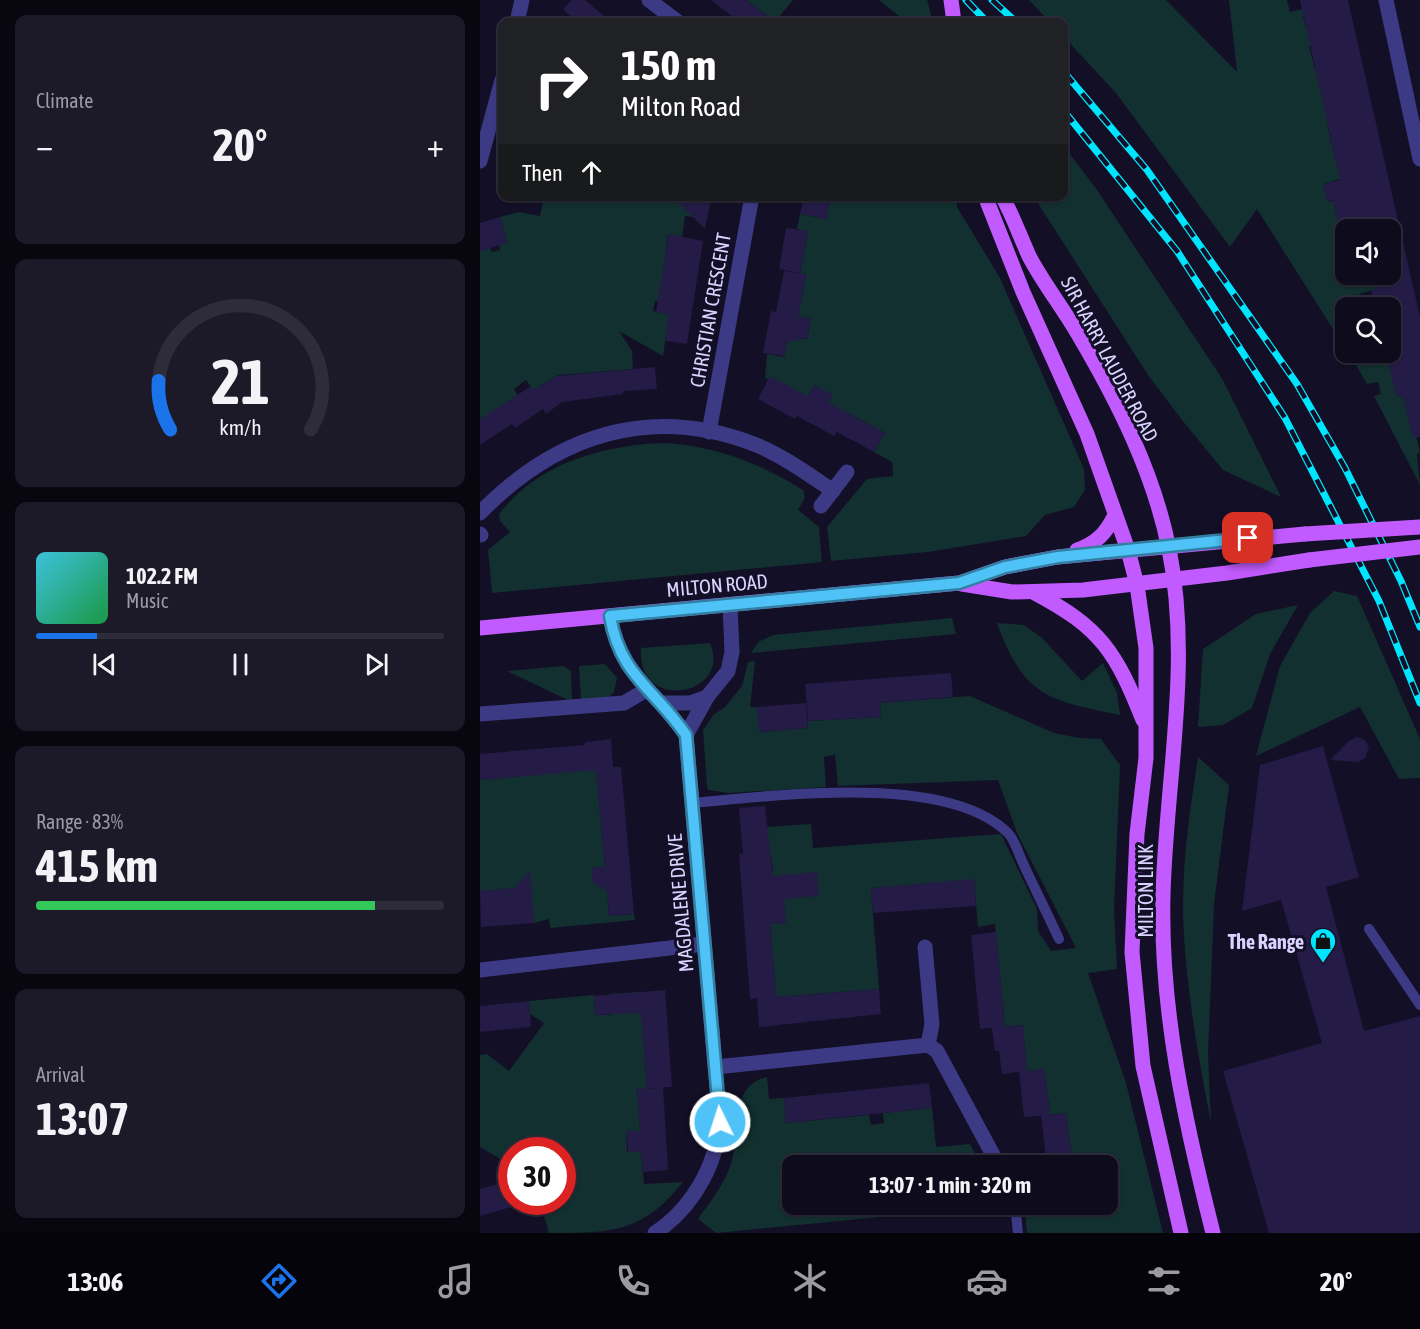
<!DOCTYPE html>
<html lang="en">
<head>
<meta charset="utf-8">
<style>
	body { margin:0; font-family:"Asap Condensed",sans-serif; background:#1c1929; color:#f1f3f6; height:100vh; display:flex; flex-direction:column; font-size:22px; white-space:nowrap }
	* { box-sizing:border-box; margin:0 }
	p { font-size:20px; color:#9b9ba3 }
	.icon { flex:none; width:33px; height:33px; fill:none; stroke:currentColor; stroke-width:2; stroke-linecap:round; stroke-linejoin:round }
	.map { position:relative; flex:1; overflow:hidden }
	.drawer { display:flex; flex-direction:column; gap:15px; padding:15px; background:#08060f; width:480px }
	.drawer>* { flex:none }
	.hud { position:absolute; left:18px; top:18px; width:570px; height:183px; border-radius:12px; box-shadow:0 2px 4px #0004,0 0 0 2px #2e2b3b; background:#202124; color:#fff; overflow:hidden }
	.tools { position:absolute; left:855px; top:219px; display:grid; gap:12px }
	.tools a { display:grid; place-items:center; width:66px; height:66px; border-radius:12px; background:#0e0b1c; box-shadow:0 2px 4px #0004,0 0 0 2px #2e2b3b; font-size:30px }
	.speed { position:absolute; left:18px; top:1137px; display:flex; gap:12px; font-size:30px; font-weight:700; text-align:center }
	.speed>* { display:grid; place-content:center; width:78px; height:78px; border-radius:50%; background:#0e0b1c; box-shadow:0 2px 4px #0004,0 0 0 2px #2e2b3b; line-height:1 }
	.speed .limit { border:9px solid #d22; background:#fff; color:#111 }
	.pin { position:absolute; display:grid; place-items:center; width:51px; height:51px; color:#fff; margin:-26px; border-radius:12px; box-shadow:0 3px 9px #0006 }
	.me { position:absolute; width:66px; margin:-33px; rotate:356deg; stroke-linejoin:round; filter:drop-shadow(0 0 4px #0008) }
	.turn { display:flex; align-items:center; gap:21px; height:126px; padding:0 24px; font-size:27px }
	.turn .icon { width:78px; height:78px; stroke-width:2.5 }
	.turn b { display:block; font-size:42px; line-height:51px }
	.then { display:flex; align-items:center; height:57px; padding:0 24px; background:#0003; gap:12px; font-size:22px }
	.big { font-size:45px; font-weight:700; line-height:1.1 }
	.drawer .widget { flex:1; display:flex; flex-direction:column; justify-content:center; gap:9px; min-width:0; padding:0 21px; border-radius:12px; background:#1c1929 }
	.drawer .dial { align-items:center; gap:0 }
	.dial svg { height:156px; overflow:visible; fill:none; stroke:#2e2b3b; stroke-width:7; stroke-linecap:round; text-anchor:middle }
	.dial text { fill:#f1f3f6; stroke:none }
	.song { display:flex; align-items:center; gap:18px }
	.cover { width:72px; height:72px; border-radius:9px; background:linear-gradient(135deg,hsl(190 70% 55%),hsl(140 70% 35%)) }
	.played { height:6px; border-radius:3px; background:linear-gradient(90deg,#1a73e8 15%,#2e2b3b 15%) }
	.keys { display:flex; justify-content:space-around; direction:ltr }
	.heat { display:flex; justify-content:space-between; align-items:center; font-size:33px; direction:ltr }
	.charge { height:9px; border-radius:4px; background:linear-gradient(90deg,#34c759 83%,#2e2b3b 0) }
	.trip { position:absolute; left:302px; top:1155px; width:336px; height:60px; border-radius:12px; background:#0e0b1c; box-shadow:0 2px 4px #0004,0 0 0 2px #2e2b3b; font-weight:700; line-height:60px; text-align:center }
	.tabs { display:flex; height:96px; justify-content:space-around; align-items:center; background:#06040b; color:#9b9ba3 }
	.tabs .icon { width:42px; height:42px }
	.tabs .current { color:#1a73e8 }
	.tabs b { font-size:27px; color:#f1f3f6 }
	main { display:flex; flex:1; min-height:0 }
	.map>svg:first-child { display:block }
</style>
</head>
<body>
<main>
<section class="drawer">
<div class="widget"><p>Climate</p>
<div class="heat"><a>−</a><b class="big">20°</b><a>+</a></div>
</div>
<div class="widget dial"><svg viewBox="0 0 100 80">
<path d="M14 69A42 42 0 1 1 86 69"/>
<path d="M14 69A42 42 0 0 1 8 44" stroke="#1a73e8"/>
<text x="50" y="56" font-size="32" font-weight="700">21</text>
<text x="50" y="72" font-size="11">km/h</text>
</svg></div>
<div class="widget">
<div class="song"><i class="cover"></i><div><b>102.2 FM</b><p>Music</p></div></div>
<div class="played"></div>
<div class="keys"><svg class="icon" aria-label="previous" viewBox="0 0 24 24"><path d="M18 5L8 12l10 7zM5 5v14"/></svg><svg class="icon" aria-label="pause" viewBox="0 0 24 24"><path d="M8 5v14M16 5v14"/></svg><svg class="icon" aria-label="next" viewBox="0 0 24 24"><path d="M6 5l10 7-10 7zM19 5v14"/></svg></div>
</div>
<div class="widget"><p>Range · 83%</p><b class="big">415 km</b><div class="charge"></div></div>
<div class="widget"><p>Arrival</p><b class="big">13:07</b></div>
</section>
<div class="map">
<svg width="940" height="1233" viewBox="0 0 940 1233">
	<rect width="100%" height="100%" fill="#130f26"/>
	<g fill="#12302f">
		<polygon points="266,0 313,0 295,22"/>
		<polygon points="399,0 447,0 453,22 417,22 419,16"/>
		<polygon points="549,0 686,0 757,72 749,0 807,0 810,12 863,0 868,2 869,6 823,16 826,28 833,27 836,44 829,46 835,69 842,68 848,128 860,179 843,184 848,202 872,196 854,204 859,224 875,221 877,229 866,230 866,274 894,275 897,289 879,294 882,306 894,303 895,307 866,308 865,348 777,209 750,247 636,93 584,37 584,22 570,22"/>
		<polygon points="584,146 617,190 743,380 801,497 743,470 702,420 668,375 554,197 584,196"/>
		<polygon points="192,196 196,200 231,199 227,219 205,216 202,237 188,235 186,252 199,254 191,303 175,301 173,311 189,314 183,356 139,331 152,351 153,369 79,375 53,390 46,380 34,389 40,399 0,419 0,251 10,248 12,252 20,250 19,245 27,243 20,217 39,212 60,216 64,197"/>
		<polygon points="351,197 476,197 477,207 520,278 604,469 605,490 594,507 565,515 546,536 448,552 351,561 347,527 387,479 413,476 412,462 394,452 405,433 368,413 346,406 352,395 334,385 326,400 285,378 287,354 304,357 309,336 327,339 331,319 318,316 326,275 320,273 328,232 317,229 320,214 346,219"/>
		<polygon points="869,353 906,353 917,397 923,396 925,404 940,400 934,428 940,452 937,454 940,485 894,396 901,394 898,382 887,384"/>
		<path d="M184,443C236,446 279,463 323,490L325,498L318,510L339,527L342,562L12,593L8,550L30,532L20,521L19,514C58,463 123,445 184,443Z"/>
		<polygon points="854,591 877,596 940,739 940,778 919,779 880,707 776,756 800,666 830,613"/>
		<polygon points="818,605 790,654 772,708 743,725 718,727 723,649 776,614"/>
		<polygon points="472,618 476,634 271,653 278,642 293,635"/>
		<path d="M517,623L544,625L562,638L602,681L623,663L637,693L640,715C568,700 544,697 517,623Z"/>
		<path d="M230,643C253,696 156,714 161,648Z"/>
		<polygon points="275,661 270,707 277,707 280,732 328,728 328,721 401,717 400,703 490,696 574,733 599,738 621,739 640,765 634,909 637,969 608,973 646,1083 683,1233 547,1233 544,1205 627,1204 627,1166 607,1165 606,1157 592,1159 586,1113 570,1115 564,1069 547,1071 543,1025 525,1027 515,924 498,927 494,880 391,888 399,989 296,997 290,924 306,923 287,886 293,869 286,827 331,824 333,848 521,834 557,909 558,931 571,951 596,948 537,833 518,780 358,786 355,755 344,757 346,787 248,793 229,790 227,788 223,730 234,714 244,708 262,686 268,662"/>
		<polygon points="125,664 137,678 134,692 127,699 101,701 99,666"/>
		<polygon points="83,666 91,671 92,702 27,671"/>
		<path d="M718,757L749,785L734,904L728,1055L731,1123C719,1061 708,1000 704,936C700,877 709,816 718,757Z"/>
		<polygon points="116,769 125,867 112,868 113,883 127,887 129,916 154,914 155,920 70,928 69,919 54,923 47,881 40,881 38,888 4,891 0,896 0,780"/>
		<path d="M160,992L167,1089L157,1090L160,1131L146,1132L147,1152L161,1151L164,1184L203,1182C162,1233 132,1233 69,1233L60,1202H82V1150H32L31,1165L0,1147V1055L7,1054L29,1071L64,1023L50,1014L49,1001L114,995L115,1015H130L129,994Z"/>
		<path d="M287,1077L289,1099L304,1098L306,1123L389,1115L391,1125L404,1123L403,1113L452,1108L456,1147L490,1144L501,1165L312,1166V1204H461V1211L236,1233L218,1219C230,1202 244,1185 251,1164C261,1136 248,1085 287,1077Z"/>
	</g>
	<g fill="#241b47">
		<polygon points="91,0 105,0 131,22 98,22 83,10"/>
		<polygon points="231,0 266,0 294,22 259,22"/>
		<polygon points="820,0 868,0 940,317 940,437 933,437 923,396 917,397 915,391 906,352 910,352 910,308 895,308 891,290 897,289 894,274 910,274 910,230 877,230 875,221 859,225 853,200 847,202 843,184 860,180"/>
		<polygon points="192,196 231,196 225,229"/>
		<polygon points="324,196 351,196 347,219 320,214"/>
		<polygon points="20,217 27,243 0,251 0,223"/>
		<polygon points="306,228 328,231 320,273 299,269"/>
		<polygon points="189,234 223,241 207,344 185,341 189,314 176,312"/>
		<polygon points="304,271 326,274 318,316 331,319 327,338 307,342 305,356 283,353 291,311 296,312"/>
		<polygon points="175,367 177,389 143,391 143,394 82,402 66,414 63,409 35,428 32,424 0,445 0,419 51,386 53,390 77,376"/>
		<polygon points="290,376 328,396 334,385 353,395 349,403 405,433 394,452 357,432 354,436 317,416 315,419 278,399"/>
		<polygon points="471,673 473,697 400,703 401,717 328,721 325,684"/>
		<polygon points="326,703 328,728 279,732 277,707"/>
		<polygon points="877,737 885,740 889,747 885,758 878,762 850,760 870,740"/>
		<polygon points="131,739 133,767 141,767 154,914 129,916 127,891 113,883 111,868 125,867 116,770 0,780 0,754 105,745 105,742"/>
		<polygon points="843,746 879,877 846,887 884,1031 940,1016 940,1233 789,1233 743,1071 842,1043 801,900 762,911 780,765"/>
		<polygon points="285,806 293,876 337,872 339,896 304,899 306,923 290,924 296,997 399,989 401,1014 279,1027 277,998 270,999 259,854 263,853 259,808"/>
		<polygon points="50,871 54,923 1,927 0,891 35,888"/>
		<polygon points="494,879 496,906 393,913 391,888"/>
		<polygon points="516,932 525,1027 543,1025 547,1071 564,1069 570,1115 586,1113 593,1166 567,1166 561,1116 544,1117 539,1072 522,1074 519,1051 515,1051 512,1028 500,1029 491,935"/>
		<polygon points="185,990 192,1087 183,1087 188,1170 163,1172 161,1151 148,1152 146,1131 160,1131 157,1089 176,1088 167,1088 161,1013 115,1015 114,996"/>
		<polygon points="49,1001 51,1027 0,1032 0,1006"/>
		<polygon points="449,1083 452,1108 306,1123 304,1098"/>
		<polygon points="32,1180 32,1207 0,1216 0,1189"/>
	</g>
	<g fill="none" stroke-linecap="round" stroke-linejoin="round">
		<g stroke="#3d3a85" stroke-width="10">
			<path d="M212,803C294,796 466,772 528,833C534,839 538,852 542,861C554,887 567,913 579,939"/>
			<polyline points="889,929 940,1005"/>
			<polyline points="535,1204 538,1233"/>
		</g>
		<g stroke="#3d3a85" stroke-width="15">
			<polyline points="169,0 198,22"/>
			<polyline points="906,0 940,159"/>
			<polyline points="37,22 42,0"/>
			<polyline points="0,161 22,80"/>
			<polyline points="229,432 272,196"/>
			<polyline points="341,506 367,472"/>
			<path d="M0,513C76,435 170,404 274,444C302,455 328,474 353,491"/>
			<polyline points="0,534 1,535"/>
			<path d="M130,616C140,676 175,689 206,735L239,1110C242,1158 214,1207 175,1233"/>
			<polyline points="182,703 210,703 227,697"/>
			<polyline points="0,714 144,703 166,690"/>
			<polyline points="206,735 227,697 248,671 252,652 250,605"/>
			<polyline points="445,947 452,1024 448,1045 457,1051 519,1166"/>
			<polyline points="0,970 224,944"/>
			<polyline points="236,1067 448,1045"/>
		</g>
		<g stroke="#c25bff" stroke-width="15">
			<polyline points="471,0 474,22"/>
			<polyline points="505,196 543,292 607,434 648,550 657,585 666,648 666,758 657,834 652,952 663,1066 701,1233"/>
			<path d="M522,196C533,216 540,236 549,256C563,283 583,308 598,334C637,400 674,473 689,549C712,664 686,779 683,895C680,1010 705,1122 733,1233"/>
			<path d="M597,550C617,543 626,533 635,515"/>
			<polyline points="482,584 532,592 603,590 747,573 829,560"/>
			<path d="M555,593C621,628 636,652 663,720"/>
			<polyline points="0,628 479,583 525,567 577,557 825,534"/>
		</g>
		<g stroke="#00e5ff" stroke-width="7">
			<g id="rail">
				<polyline points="486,0 507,22"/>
				<polyline points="512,0 536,22"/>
				<polyline points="584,72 667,170 817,384 865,468 921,581 940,627"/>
				<polyline points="584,111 697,251 805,418 899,601 940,703"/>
			</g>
		</g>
		<use href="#rail" stroke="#130f26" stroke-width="4.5" stroke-dasharray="14" stroke-linecap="butt"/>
		<g stroke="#c25bff" stroke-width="15">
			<polyline points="825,534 940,527"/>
			<polyline points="829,560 940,547"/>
		</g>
	</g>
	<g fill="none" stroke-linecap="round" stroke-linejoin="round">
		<g stroke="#337fa1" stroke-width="15">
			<path id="route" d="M240,1122L206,735C175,689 140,676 130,616L479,583L525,567L578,557L768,538"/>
		</g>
		<use href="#route" stroke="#4fc3f7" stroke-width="10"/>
	</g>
	<defs>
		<g id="shop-pin" transform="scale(1.35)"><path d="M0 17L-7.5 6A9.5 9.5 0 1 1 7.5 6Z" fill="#00e5ff" stroke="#130f26"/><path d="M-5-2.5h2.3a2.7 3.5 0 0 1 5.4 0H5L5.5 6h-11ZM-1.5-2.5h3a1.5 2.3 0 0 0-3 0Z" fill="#111"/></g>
	</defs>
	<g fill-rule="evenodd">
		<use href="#shop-pin" x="843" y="941"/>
	</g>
	<g text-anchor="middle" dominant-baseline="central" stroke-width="6" stroke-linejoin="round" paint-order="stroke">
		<g font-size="20" fill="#d9d4ff" stroke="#130f26">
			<text transform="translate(230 310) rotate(-80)">CHRISTIAN CRESCENT</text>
			<text transform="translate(630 359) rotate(62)">SIR HARRY LAUDER ROAD</text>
			<text transform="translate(237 585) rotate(-5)">MILTON ROAD</text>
			<text transform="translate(665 891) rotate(-90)">MILTON LINK</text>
			<text transform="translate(200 903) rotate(-95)">MAGDALENE DRIVE</text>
		</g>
		<g font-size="20" font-weight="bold" fill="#d9d4ff" stroke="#130f26" text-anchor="end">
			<text x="824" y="941">The Range</text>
		</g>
	</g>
</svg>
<div class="tools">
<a><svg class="icon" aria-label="sound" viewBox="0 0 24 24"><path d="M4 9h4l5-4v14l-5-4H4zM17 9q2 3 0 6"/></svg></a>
<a><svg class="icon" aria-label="search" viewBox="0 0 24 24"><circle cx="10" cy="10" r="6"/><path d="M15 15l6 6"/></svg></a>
</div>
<div class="speed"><div class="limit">30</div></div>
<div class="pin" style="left:768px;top:538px;background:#d93025"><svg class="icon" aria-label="arrive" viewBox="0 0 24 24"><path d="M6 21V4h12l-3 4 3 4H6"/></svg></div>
<svg class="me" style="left:240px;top:1122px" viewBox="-20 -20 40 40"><circle r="17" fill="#4fc3f7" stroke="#fff" stroke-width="3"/><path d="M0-11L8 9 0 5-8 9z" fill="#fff"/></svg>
<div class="trip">13:07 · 1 min · 320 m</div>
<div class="hud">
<div class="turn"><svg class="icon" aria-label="right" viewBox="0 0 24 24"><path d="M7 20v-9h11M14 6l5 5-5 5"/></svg><div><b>150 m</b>Milton Road</div></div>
<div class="then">Then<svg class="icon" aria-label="ahead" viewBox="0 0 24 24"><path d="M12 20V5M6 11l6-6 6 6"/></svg></div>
</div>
</div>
</main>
<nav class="tabs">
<b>13:06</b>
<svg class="icon current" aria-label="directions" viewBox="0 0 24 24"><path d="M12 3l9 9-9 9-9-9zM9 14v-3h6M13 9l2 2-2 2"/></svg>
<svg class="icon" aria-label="music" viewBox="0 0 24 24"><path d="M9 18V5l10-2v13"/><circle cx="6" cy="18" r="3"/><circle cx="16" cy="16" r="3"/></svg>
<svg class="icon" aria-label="phone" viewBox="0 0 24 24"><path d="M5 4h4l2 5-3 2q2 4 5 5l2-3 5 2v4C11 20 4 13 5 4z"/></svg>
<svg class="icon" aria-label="climate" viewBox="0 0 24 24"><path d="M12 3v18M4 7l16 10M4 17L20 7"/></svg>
<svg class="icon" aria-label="car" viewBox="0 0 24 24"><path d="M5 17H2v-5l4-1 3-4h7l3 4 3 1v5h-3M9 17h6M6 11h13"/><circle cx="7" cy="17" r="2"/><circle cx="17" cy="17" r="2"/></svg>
<svg class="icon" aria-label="filters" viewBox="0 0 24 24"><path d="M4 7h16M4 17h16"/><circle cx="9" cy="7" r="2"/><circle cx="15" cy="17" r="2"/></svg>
<b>20°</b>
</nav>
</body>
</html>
